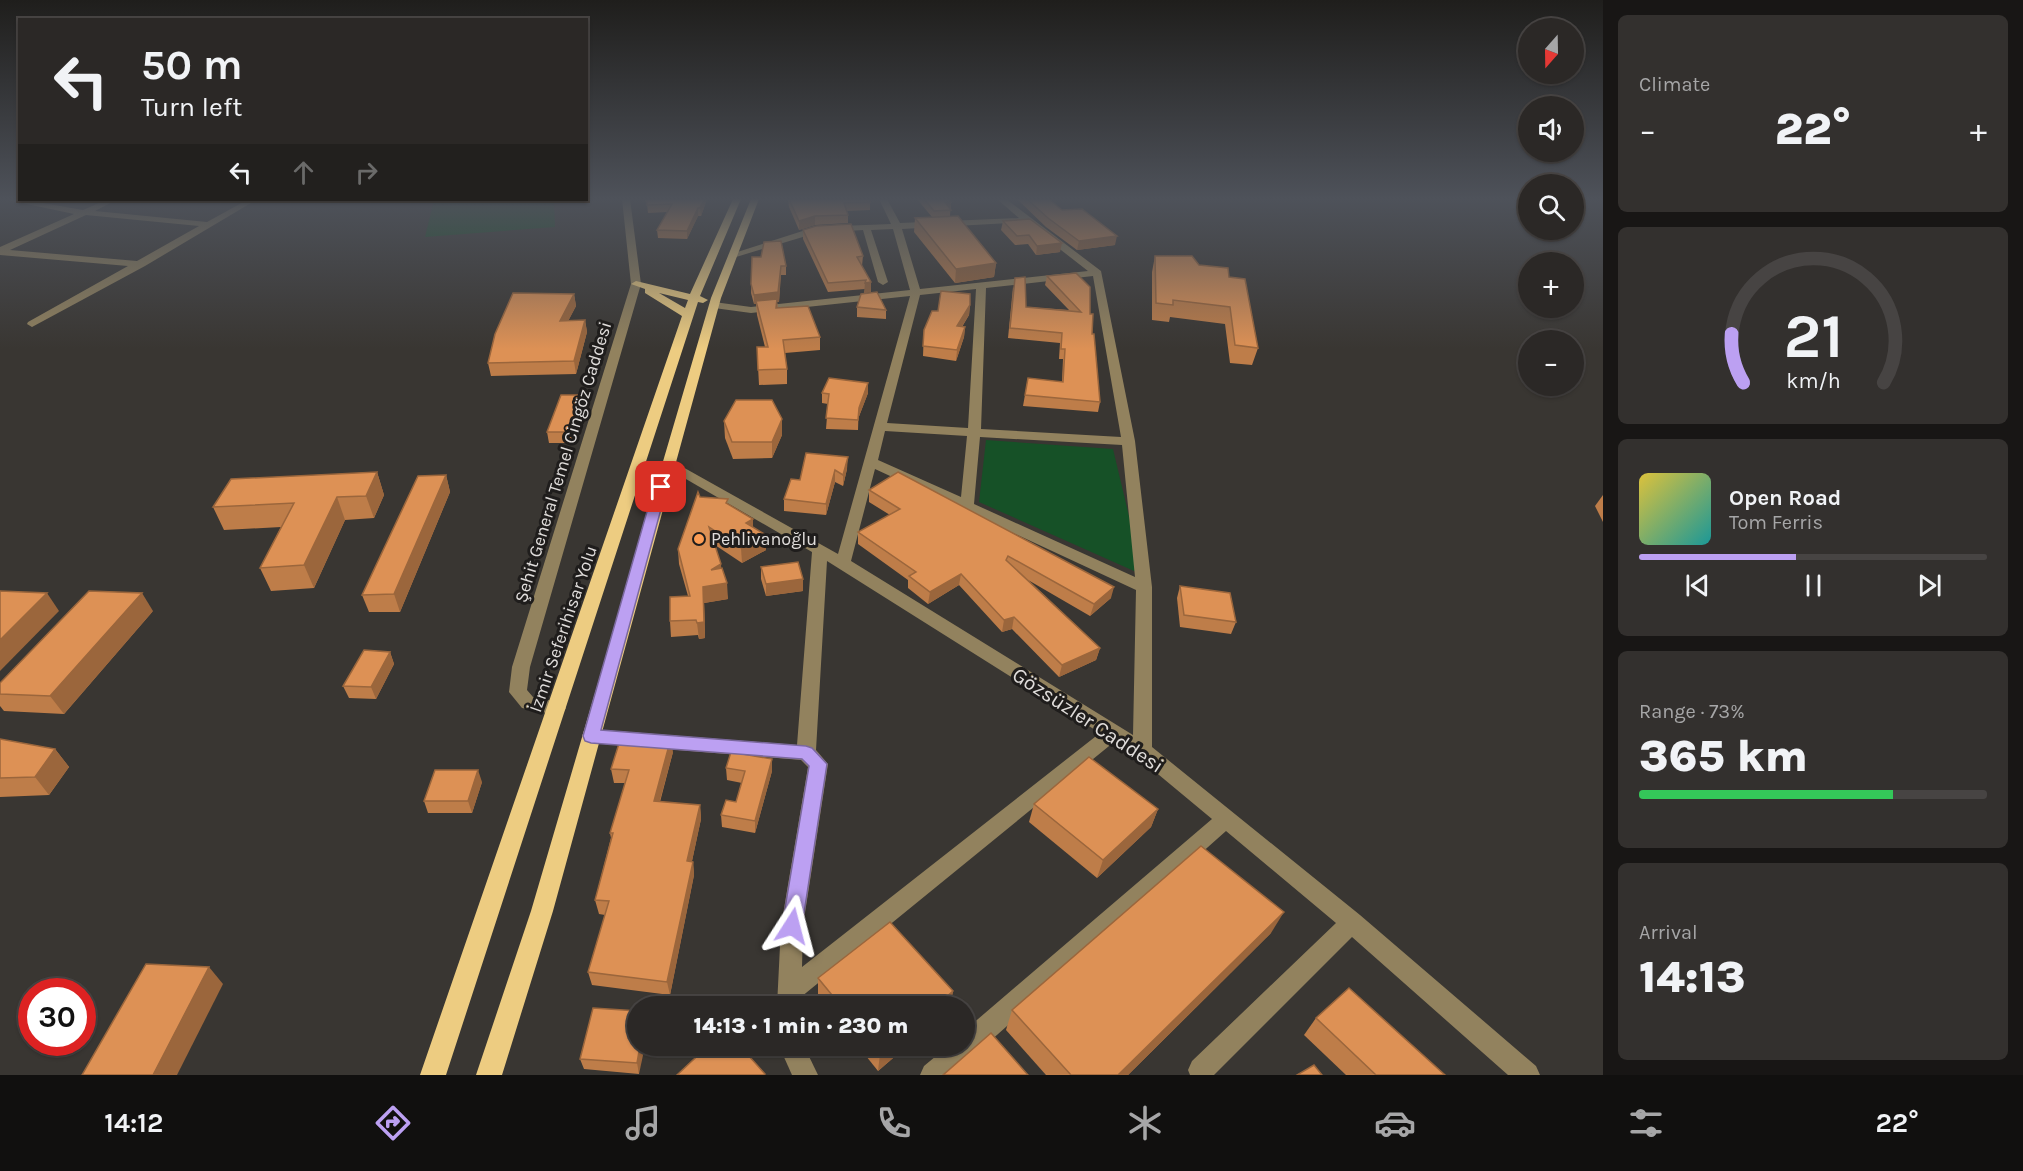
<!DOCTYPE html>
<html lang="en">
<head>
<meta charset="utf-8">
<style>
	body { margin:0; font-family:Karla,sans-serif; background:#33302e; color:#f1f3f6; height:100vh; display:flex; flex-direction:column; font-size:22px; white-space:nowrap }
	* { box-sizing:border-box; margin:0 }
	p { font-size:20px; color:#a6a6a7 }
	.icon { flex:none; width:33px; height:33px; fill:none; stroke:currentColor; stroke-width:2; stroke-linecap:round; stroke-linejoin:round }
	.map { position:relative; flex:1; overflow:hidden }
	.side { display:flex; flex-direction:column; gap:15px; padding:15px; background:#181615; width:420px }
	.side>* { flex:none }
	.guide { position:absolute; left:18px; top:18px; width:570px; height:183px; border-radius:0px; box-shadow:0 2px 4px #0004,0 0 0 2px #474443; background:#2b2826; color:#f1f3f6; overflow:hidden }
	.needle { width:39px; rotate:200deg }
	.fabs { position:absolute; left:1518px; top:18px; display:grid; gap:12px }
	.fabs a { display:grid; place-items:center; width:66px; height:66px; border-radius:50%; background:#2b2826; box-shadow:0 2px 4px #0004,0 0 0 2px #474443; font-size:30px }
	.speed { position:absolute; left:18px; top:978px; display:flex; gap:12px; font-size:30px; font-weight:700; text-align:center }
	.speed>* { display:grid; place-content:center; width:78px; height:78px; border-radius:50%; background:#2b2826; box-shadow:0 2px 4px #0004,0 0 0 2px #474443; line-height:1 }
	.speed .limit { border:9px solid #d22; background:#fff; color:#111 }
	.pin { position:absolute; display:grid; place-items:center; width:51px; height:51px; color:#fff; margin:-26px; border-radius:12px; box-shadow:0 3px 9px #0006 }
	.me { position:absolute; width:66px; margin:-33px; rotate:9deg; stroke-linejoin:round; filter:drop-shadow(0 0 4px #0008) }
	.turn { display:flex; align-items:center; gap:21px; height:126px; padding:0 24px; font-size:27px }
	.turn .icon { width:78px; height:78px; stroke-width:2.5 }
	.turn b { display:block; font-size:42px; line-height:51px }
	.lanes { display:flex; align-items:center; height:57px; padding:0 24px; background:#0003; justify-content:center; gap:30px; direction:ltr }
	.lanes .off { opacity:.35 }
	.big { font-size:45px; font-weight:800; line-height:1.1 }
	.side .card { flex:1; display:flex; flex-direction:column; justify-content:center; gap:9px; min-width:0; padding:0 21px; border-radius:9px; background:#33302e }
	.side .dial { align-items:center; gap:0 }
	.dial svg { height:156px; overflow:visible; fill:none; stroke:#474443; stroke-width:7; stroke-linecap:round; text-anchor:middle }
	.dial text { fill:#f1f3f6; stroke:none }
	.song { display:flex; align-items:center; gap:18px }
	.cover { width:72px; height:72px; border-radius:9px; background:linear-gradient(135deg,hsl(50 70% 55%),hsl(180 70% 35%)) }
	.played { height:6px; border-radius:3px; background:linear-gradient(90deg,#bca0f2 45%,#474443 45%) }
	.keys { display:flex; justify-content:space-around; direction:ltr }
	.heat { display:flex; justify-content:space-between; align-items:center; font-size:33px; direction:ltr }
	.charge { height:9px; border-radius:4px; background:linear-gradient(90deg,#34c759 73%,#474443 0) }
	.trip { position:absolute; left:627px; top:996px; width:348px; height:60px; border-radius:30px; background:#2b2826; box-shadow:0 2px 4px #0004,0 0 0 2px #474443; font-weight:800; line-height:60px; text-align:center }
	.menu { display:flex; height:96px; justify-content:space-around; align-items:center; background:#11100f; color:#a6a6a7 }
	.menu .icon { width:42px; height:42px }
	.menu .on { color:#bca0f2 }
	.menu b { font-size:27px; color:#f1f3f6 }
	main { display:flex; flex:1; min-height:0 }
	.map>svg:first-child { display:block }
</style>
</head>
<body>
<main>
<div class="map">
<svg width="1603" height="1075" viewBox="0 0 1603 1075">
	<rect width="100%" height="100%" fill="#393632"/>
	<g fill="#165127">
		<polygon points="434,200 554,200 555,227 425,237"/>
		<polygon points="986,440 1113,449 1143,575 979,502"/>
	</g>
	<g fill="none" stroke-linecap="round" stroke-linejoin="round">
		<g fill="#92825e" fill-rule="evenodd">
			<path d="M3,199H20L83,210L106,200H116L95,211L207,222L247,200H256L145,266L32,327L27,324L28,322L128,266L0,255V247L74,214ZM86,215L199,226L137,261L10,250Z"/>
			<polygon points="622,199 630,199 641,284 530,667 527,690 533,697 563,703 566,708 563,713 557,715 522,708 509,692 512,667 631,284"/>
			<path d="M879,199H887L900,223L1019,218L997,199H1006L1101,271L1135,441L1152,587V747L1360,915L1536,1066L1540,1075H1508L1352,937L1214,1075H1190L1188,1070L1192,1061L1336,923L1226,831L952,1075H920L924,1066L948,1046H964V1031L1212,819L1135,755L1114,742L801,997V1006H777L781,926L808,767L801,760L591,743L584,741L582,736L584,731L591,729L797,745L812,552L660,464L667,460L672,461L838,554L910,296L751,313L714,308L709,305L714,302L751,307L910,290L893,229L871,230L888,282L883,285L878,282L863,230L816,233L736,257L728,255L815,227L891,224ZM1025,222L1088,271L920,289L902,229ZM1093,276L1121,437L981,429L986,288ZM976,289L968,428L887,423L920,295ZM885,431L967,436L961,497L878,460ZM980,437L1122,445L1135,577L974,504ZM875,469L1136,590L1133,735L851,561ZM827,561L1100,733L802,967L803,926L828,764L816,750Z"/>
			<polygon points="779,1046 804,1046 818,1075 792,1075"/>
		</g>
		<g fill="#edcc81" fill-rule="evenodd">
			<path d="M733,199H741L700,296L708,300L703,303L698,302L446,1075H420L682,316L645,293V289L631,284L636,281L690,294ZM659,293L688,300L685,308Z"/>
			<polygon points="751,199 759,199 721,298 553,911 502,1075 476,1075 531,911 711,298"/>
		</g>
	</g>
	<g fill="#be7d49">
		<polygon points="644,199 707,199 701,216 698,216 687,239 658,238 657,230 667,212 648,213 647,204"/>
		<polygon points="788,199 870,202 870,210 847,211 848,215 848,223 815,225 799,230 789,207"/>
		<polygon points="917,199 949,199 951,202 950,216 996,263 994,277 955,283 914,232 915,218 932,217"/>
		<polygon points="1017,199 1049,199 1062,210 1115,245 1077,250 1046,227"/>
		<polygon points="1003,221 1060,252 1036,255 1028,244 1015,245 1001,230"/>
		<polygon points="803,230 863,256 862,266 871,292 864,293 865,289 828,292 803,239"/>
		<polygon points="1155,256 1199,265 1229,277 1258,348 1252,365 1230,363 1225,324 1170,317 1169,322 1152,320 1152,272"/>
		<polygon points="752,257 786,266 786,275 781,275 779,302 777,302 778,308 820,337 820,350 785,353 787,369 787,384 759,385 757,347 765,347 757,315 756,304 754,304 751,293"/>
		<polygon points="1047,276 1090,314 1100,402 1098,412 1023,406 1028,378 1062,382 1063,359 1059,359 1060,343 1008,338 1013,287 1026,307 1069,310 1045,285"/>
		<polygon points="574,294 576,306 568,321 585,320 587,332 576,374 491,376 488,363"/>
		<polygon points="970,305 969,315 962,327 965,327 964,337 956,361 923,356 924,330"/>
		<polygon points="857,307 886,310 886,319 857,317"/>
		<polygon points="822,393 868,393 858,419 858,430 826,429 828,404 822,403"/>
		<polygon points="585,406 572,443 549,443 547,432"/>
		<polygon points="782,419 782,435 772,458 733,459 725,438 724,421"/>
		<polygon points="806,453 847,469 843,486 835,482 826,515 784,511 784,499 800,480"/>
		<polygon points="377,472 384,495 374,518 345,520 314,588 271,591 260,568 281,527 224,530 213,507"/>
		<polygon points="446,475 450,492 400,612 369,612 362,595"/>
		<polygon points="869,490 1111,598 1090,616 1028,580 1100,648 1096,660 1059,677 1012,629 1002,632 959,585 928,604 908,588 908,580 858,544 858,532 890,515 869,502"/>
		<polygon points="1603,495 1603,522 1595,506"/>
		<polygon points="700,497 728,504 753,527 766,550 742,563 715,545 728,599 704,603 705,638 699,639 698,635 671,637 670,621 688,596 679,564 678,549"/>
		<polygon points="761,567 803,579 803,591 766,596 761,579"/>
		<polygon points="1180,586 1236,622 1231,634 1180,627 1177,598"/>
		<polygon points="153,611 64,714 4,711 0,706 0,683"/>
		<polygon points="390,652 394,664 376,699 349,698 343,686"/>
		<polygon points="0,739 55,749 69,767 49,795 0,797"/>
		<polygon points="673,752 660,802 700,805 701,819 692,861 693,862 694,875 670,995 592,985 588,972 605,915 599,914 595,900 611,838 610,833 625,783 614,783 611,769"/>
		<polygon points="726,768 772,771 755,833 722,827 721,815 736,802 742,783 727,780"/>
		<polygon points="482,782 472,813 428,813 424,801"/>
		<polygon points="1034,804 1158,809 1151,827 1097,878 1029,822"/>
		<polygon points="1271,933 1128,1075 1046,1075 1006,1030 1012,1010"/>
		<polygon points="818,978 953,991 950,1006 826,1006 818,995"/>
		<polygon points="638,1011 639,1074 584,1069 580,1059"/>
		<polygon points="1316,1018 1445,1075 1346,1075 1304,1035"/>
		<polygon points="858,1046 907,1046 878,1071"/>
	</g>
	<g fill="#9b663c">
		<polygon points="704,199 707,199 701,216 700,208"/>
		<polygon points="945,202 951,202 951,210"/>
		<polygon points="698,208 698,216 687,239 687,231"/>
		<polygon points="815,216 815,225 799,230 799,221"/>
		<polygon points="1117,236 1115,245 1077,250 1079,241"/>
		<polygon points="1062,243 1060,252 1036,255 1037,246"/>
		<polygon points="996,263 994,277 955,283 956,269"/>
		<polygon points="781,266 779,302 777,302 778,312 756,301 756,304 754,304 754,295"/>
		<polygon points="871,282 871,292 864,293 865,283"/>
		<polygon points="574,294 576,306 562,333 560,321"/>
		<polygon points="970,305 969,315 956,336 957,326"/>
		<polygon points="585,320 587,332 576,374 574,361"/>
		<polygon points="965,327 964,337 956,361 957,350"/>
		<polygon points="868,383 868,393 858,419 858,430 859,408"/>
		<polygon points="583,395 585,406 572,443 571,432"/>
		<polygon points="782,419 782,435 772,458 772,442"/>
		<polygon points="848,457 847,469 843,486 843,475"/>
		<polygon points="835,470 835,482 826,515 826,504"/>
		<polygon points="377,472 384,495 374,518 366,496"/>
		<polygon points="446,475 450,492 400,612 394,594"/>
		<polygon points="337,497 345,520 314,588 304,565"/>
		<polygon points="753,519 753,534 746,523"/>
		<polygon points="766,535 766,550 742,563 741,548"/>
		<polygon points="721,564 722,579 711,570"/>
		<polygon points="961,574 959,585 928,604 930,592"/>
		<polygon points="803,579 803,591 766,596 766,584"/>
		<polygon points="727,583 728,599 704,603 705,638 699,639 697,623 703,587"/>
		<polygon points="1114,587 1111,598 1090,616 1094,604"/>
		<polygon points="47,593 59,611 0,671 0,640"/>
		<polygon points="142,593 153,611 64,714 50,696"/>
		<polygon points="1014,617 1012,629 1002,632 1004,620"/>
		<polygon points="1100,648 1096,660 1059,677 1062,665"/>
		<polygon points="390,652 394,664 376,699 371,687"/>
		<polygon points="671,738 673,752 656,815 654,801"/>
		<polygon points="55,749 69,767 49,795 35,777"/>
		<polygon points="772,759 772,771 755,833 755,821"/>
		<polygon points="478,770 482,782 472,813 468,801"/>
		<polygon points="700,805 701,819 689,875 687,861"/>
		<polygon points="1158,809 1151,827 1097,878 1103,860"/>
		<polygon points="693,862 694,875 670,995 667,982"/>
		<polygon points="1284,912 1271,933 1128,1075 1118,1075"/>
		<polygon points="209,967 223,984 177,1075 153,1075"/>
		<polygon points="953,991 950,1006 936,1006"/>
		<polygon points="640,1046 645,1046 639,1074 637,1063"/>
		<polygon points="890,1046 907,1046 878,1071 880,1054"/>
	</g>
	<g fill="#dd9155" stroke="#9b663c" stroke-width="1.5">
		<polygon points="647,199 704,199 700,208 698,208 687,231 657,230 672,204 647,205"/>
		<polygon points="789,199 869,199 870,202 844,203 848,215 815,216 799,221"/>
		<polygon points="924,199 949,199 951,202 945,202 951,210 934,211"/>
		<polygon points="1027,199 1049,199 1062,210 1082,209 1117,236 1079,241 1048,218"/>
		<polygon points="958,216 996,263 956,269 915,218"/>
		<polygon points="1030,219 1062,243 1037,246 1029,235 1017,236 1003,221"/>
		<polygon points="851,224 863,256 857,257 871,282 865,283 866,280 828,283 803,230 816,226"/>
		<polygon points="781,241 786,266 781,266 778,292 754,295 751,284 752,257 761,257 764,242"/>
		<polygon points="1155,256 1192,256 1199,265 1228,268 1229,277 1245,279 1258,348 1235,345 1230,307 1173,300 1173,305 1156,303"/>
		<polygon points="1076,273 1090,287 1090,314 1093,314 1092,334 1094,334 1100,402 1025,395 1028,378 1063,382 1065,349 1061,349 1062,333 1010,328 1015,278 1025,277 1026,307 1081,312 1047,276"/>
		<polygon points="941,291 970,294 970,305 957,326 965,327 957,350 923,346 924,330 932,311 938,311"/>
		<polygon points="877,292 886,310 857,307 861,294"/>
		<polygon points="513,293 574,294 560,321 585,320 574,361 488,363 495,334"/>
		<polygon points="777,299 776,308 808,306 820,337 783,340 787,369 758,370 757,347 768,347 756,301"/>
		<polygon points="829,378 868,383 859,408 858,420 826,418 829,394 822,393"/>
		<polygon points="561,395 583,395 571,432 547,432"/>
		<polygon points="736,400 772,400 782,419 772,442 732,442 724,421"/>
		<polygon points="806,453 848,457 843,475 835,470 826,504 784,499 791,479 800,480"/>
		<polygon points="377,472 366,496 337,497 304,565 260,568 294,503 213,507 231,479"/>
		<polygon points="898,472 1114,587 1094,604 1008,556 1006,560 1100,648 1062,665 1014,617 1004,620 961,574 930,592 909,576 916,572 858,532 900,509 869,490"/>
		<polygon points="446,475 394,594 362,595 418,476"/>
		<polygon points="698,492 700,497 728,499 726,503 753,519 746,523 766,535 741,548 709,527 721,564 711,570 722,568 727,583 703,587 704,622 697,623 696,620 670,621 670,597 690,596 678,549"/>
		<polygon points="798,562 803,579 766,584 761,567"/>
		<polygon points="1180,586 1230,593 1236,622 1184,615"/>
		<polygon points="0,591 47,593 0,640"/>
		<polygon points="89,591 142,593 50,696 0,694 0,683"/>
		<polygon points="364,650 390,652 371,687 343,686"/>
		<polygon points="622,734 671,738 654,801 700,805 687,861 693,862 667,982 588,972 609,901 595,900 613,833 610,833 629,770 611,769"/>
		<polygon points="0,739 55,749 35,777 0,778"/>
		<polygon points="731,752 772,759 755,821 721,815 726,800 736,802 745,771 726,768"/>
		<polygon points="1089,757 1158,809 1103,860 1034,804"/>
		<polygon points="435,770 478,770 468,801 424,801"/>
		<polygon points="1201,846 1284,912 1118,1075 1071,1075 1012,1010"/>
		<polygon points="890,922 953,991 936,1006 841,1006 818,978"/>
		<polygon points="146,964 209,967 153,1075 82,1075"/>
		<polygon points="1349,988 1445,1075 1376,1075 1316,1018"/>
		<polygon points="593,1008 638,1011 638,1046 640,1046 637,1063 580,1059"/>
		<polygon points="991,1033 1028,1075 943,1075"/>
		<polygon points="708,1046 740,1046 765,1074 764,1075 677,1075"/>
		<polygon points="872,1046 890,1046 880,1054"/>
		<polygon points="1314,1065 1322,1075 1297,1075"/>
	</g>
	<linearGradient id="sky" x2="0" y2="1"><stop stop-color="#1f1e1c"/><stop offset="0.57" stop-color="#4e525a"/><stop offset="1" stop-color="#4e525a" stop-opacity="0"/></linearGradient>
	<rect width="1603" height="349" fill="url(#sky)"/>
	<polygon fill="#bca0f2" stroke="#7a689d" stroke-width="1.5" points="661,483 667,487 601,730 806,746 812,748 827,764 802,926 799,933 792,935 785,933 782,926 809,766 802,759 591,743 585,741 583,736 654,487"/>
	<circle fill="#fd9d54" stroke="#1f1d1c" stroke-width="2" cx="699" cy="539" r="6"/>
	<g text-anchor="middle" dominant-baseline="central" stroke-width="6" stroke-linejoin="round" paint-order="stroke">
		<g font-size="18" fill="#e0dddb" stroke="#1f1d1c">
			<text transform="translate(563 462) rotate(-73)">Şehit General Temel Cingöz Caddesi</text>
			<text transform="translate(563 629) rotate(-71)">İzmir Seferihisar Yolu</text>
		</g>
		<g font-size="18" fill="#e0dddb" stroke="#1f1d1c" text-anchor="start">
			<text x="711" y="539">Pehlivanoğlu</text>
		</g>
		<g font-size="21" fill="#e0dddb" stroke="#1f1d1c">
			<text transform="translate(1088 720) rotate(33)">Gözsüzler Caddesi</text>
		</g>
	</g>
</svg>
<div class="fabs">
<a><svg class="needle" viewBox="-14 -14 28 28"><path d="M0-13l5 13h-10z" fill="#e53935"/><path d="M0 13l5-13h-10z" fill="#a6a6a7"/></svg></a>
<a><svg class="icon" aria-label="sound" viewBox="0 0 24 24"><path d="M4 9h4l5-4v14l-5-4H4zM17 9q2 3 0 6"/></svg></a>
<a><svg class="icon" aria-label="search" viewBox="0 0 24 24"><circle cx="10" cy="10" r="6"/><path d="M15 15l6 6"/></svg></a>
<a>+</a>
<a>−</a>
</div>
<div class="speed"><div class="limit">30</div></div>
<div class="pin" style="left:661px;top:487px;background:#d93025"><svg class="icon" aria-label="arrive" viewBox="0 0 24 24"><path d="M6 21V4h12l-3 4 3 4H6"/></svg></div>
<svg class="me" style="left:792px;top:926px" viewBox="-20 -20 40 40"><path d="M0-17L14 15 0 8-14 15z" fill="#bca0f2" stroke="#fff" stroke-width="4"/></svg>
<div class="trip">14:13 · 1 min · 230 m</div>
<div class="guide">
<div class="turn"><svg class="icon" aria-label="left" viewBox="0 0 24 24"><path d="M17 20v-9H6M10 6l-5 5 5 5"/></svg><div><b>50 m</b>Turn left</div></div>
<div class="lanes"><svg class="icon" aria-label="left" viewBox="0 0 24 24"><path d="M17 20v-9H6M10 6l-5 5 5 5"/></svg><svg class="icon off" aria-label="ahead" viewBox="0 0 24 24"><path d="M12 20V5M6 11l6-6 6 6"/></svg><svg class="icon off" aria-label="right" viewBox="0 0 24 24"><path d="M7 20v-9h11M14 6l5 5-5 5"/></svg></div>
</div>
</div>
<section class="side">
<div class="card"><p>Climate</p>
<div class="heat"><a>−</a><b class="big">22°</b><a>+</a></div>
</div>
<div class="card dial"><svg viewBox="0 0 100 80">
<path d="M14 69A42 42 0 1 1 86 69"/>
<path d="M14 69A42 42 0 0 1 8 44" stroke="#bca0f2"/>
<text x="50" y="56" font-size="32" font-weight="700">21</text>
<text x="50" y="72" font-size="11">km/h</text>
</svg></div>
<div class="card">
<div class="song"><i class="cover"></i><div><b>Open Road</b><p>Tom Ferris</p></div></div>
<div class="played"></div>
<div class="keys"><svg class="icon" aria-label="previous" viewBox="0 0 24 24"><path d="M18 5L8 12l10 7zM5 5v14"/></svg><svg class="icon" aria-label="pause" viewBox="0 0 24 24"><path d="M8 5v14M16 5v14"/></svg><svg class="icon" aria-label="next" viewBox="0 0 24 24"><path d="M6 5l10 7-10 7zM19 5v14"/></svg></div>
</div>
<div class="card"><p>Range · 73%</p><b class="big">365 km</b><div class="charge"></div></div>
<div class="card"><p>Arrival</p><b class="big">14:13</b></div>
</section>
</main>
<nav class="menu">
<b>14:12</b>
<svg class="icon on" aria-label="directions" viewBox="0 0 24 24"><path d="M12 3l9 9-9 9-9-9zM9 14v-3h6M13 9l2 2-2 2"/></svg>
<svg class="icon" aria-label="music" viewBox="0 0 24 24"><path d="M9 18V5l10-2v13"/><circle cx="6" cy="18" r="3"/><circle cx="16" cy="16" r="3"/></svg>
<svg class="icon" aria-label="phone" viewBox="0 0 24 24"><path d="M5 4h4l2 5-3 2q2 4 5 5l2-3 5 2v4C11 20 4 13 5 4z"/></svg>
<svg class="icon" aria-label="climate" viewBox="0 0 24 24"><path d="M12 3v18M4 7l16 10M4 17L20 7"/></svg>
<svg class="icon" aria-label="car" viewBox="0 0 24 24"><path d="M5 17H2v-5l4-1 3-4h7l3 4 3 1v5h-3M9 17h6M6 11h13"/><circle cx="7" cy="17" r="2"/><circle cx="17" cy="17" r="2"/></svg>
<svg class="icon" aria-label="filters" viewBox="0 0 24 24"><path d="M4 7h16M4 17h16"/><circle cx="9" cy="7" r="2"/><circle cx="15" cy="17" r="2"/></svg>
<b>22°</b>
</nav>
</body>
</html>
